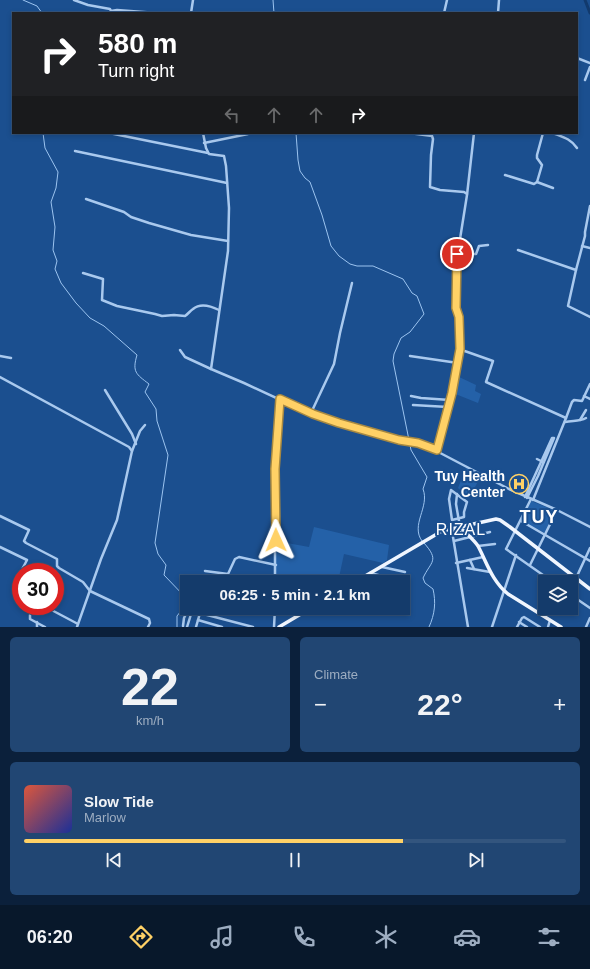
<!DOCTYPE html>
<html lang="en">
<head>
<meta charset="utf-8">
<style>
	body { margin:0; font-family:Helvetica,sans-serif; background:#214673; color:#f1f3f6; height:100vh; display:flex; flex-direction:column; font-size:15px; white-space:nowrap }
	* { box-sizing:border-box; margin:0 }
	p { font-size:13px; color:#9dadc1 }
	.icon { flex:none; width:22px; height:22px; fill:none; stroke:currentColor; stroke-width:2; stroke-linecap:round; stroke-linejoin:round }
	.map { position:relative; height:627px; overflow:hidden }
	.details { display:flex; flex-direction:column; gap:10px; padding:10px; background:#0b203b; flex:1 }
	.details>* { flex:none }
	.banner { position:absolute; left:12px; top:12px; width:566px; height:122px; border-radius:0px; box-shadow:0 2px 6px #0003,0 0 0 1px #33557e; background:#202124; color:#fff; overflow:hidden }
	.buttons { position:absolute; left:538px; top:575px; display:grid; gap:8px }
	.buttons a { display:grid; place-items:center; width:40px; height:40px; border-radius:0px; background:#143b6b; box-shadow:0 2px 6px #0003,0 0 0 1px #33557e; font-size:20px }
	.speed { position:absolute; left:12px; top:563px; display:flex; gap:8px; font-size:20px; font-weight:700; text-align:center }
	.speed>* { display:grid; place-content:center; width:52px; height:52px; border-radius:50%; background:#143b6b; box-shadow:0 2px 6px #0003,0 0 0 1px #33557e; line-height:1 }
	.speed .limit { border:6px solid #d22; background:#fff; color:#111 }
	.pin { position:absolute; display:grid; place-items:center; width:34px; height:34px; color:#fff; margin:-17px; border:2px solid #fff; border-radius:50%; box-shadow:0 1px 4px #0007 }
	.me { position:absolute; width:44px; margin:-22px; rotate:359deg; stroke-linejoin:round; filter:drop-shadow(0 0 3px #0008) }
	.turn { display:flex; align-items:center; gap:14px; height:84px; padding:0 20px; font-size:18px }
	.turn .icon { width:52px; height:52px; stroke-width:2.5 }
	.turn b { display:block; font-size:28px; line-height:34px }
	.lanes { display:flex; align-items:center; height:38px; padding:0 20px; background:#0003; justify-content:center; gap:20px; direction:ltr }
	.lanes .off { opacity:.35 }
	.big { font-size:30px; font-weight:700; line-height:1.1 }
	.details .card { flex:1; display:flex; flex-direction:column; justify-content:center; gap:6px; min-width:0; padding:0 14px; border-radius:6px; background:#214673 }
	.details .dial { align-items:center; gap:0 }
	.dial b { font-size:52px; line-height:1 }
	.song { display:flex; align-items:center; gap:12px }
	.cover { width:48px; height:48px; border-radius:6px; background:linear-gradient(135deg,hsl(10 70% 55%),hsl(230 70% 35%)) }
	.played { height:4px; border-radius:2px; background:linear-gradient(90deg,#ffd166 70%,#33557e 70%) }
	.keys { display:flex; justify-content:space-around; direction:ltr }
	.heat { display:flex; justify-content:space-between; align-items:center; font-size:22px; direction:ltr }
	.details .tiles { flex:1; display:grid; gap:10px; grid-template-columns:1fr 1fr }
	.card:last-child { grid-column:span 2 }
	.trip { position:absolute; left:180px; top:575px; width:230px; height:40px; border-radius:0px; background:#143b6b; box-shadow:0 2px 6px #0003,0 0 0 1px #33557e; font-weight:700; line-height:40px; text-align:center }
	.menu { display:flex; height:64px; justify-content:space-around; align-items:center; background:#08182b; color:#9dadc1 }
	.menu .icon { width:28px; height:28px }
	.menu .current { color:#ffd166 }
	.menu b { font-size:18px; color:#f1f3f6 }
	.map>svg:first-child { display:block }
</style>
</head>
<body>
<div class="map">
<svg width="590" height="627" viewBox="0 0 590 627">
	<rect width="100%" height="100%" fill="#1b4f8f"/>
	<g fill="#2461a8">
		<polygon points="457,376 476,385 475,391 481,394 478,403 453,393"/>
		<polygon points="466,468 481,476 469,498 458,488"/>
		<polygon points="531,501 556,511 545,533 522,521"/>
		<polygon points="314,527 389,545 387,560 383,563 344,554 338,582 276,582 276,541 309,547"/>
	</g>
	<g fill="none" stroke-linecap="round" stroke-linejoin="round">
		<g stroke="#9cc4f0" stroke-width="1">
			<polyline points="23,0 37,6 42,13"/>
			<polyline points="273,0 274,13"/>
			<path d="M43,133L45,148L58,172L56,188L51,202L55,227L53,250L57,261L55,269L61,283L76,303L90,318L104,326L137,355C132,372 136,374 149,384L145,392L156,409L157,421L168,455L155,543L158,554L166,565L164,575L187,599"/>
			<path d="M296,133L298,160L300,171L305,178L310,182L322,215L331,246L339,256L350,264L357,266H373L403,279L412,293L417,296L424,314L410,332L401,338L394,354L393,361L411,450L427,477L423,489C430,507 410,525 422,541"/>
			<path d="M424,543C440,561 431,561 423,578L425,583L433,589C436,602 435,614 429,627"/>
			<polyline points="177,627 177,616 185,606 187,600"/>
		</g>
		<polyline stroke="#123a6d" stroke-width="3" points="585,0 590,13"/>
		<g stroke="#a9c9ee" stroke-width="2.5">
			<polyline points="74,0 88,5 110,9 111,11"/>
			<polyline points="111,13 111,11 117,10 157,13"/>
			<polyline points="191,13 193,0"/>
			<polyline points="444,13 447,0"/>
			<polyline points="498,13 499,0"/>
			<polyline points="577,58 590,63"/>
			<polyline points="585,80 590,67"/>
			<polyline points="109,133 208,153"/>
			<polyline points="203,133 206,148 209,154 224,156 226,166 229,208 228,251 211,369 244,383 313,415 339,423 391,438 423,444 509,489 557,510 590,527"/>
			<polyline points="409,133 432,136 433,139 431,155 430,187 440,190 464,192 467,194"/>
			<polyline points="543,133 537,155 537,158 542,165 537,182 553,188"/>
			<path d="M553,133C563,137 571,139 577,148"/>
			<polyline points="204,143 248,134"/>
			<polyline points="75,151 227,183"/>
			<polyline points="505,175 534,184 537,182"/>
			<polyline points="86,199 124,212 131,217 149,223 191,235 228,241"/>
			<polyline points="582,246 590,248"/>
			<polyline points="518,250 576,270 568,306 590,317"/>
			<polyline points="457,254 476,254 479,246 488,245"/>
			<polyline points="576,270 585,236 585,232 590,206"/>
			<path d="M83,273L103,279L102,300L117,306L155,314L162,316L174,315L185,316C188,314 190,311 193,309C200,303 211,306 219,310"/>
			<polyline points="459,349 493,361 486,382 566,418 533,500"/>
			<polyline points="180,350 185,357 211,369"/>
			<polyline points="0,356 11,358"/>
			<polyline points="410,356 458,363"/>
			<polyline points="0,377 129,447 132,451 117,520 101,559 77,627"/>
			<polyline points="105,390 132,434 136,444"/>
			<polyline points="411,396 421,398 450,400"/>
			<polyline points="584,396 590,399"/>
			<polyline points="413,405 448,407"/>
			<polyline points="311,413 334,364 340,333 352,283"/>
			<polyline points="566,418 572,402 574,400 582,401 590,384"/>
			<polyline points="580,420 586,410"/>
			<path d="M565,422C572,420 579,422 586,418"/>
			<polyline points="132,451 140,431 145,425"/>
			<polyline points="437,451 452,393 458,360 459,343 459,317 456,308 457,258 467,195 474,133"/>
			<polyline points="537,459 543,462"/>
			<polygon points="451,490 467,502 464,512 464,517 452,520 449,499"/>
			<polyline points="457,494 456,504 460,527"/>
			<polyline points="525,497 552,438 554,438 538,476 527,498"/>
			<polyline points="531,499 506,549 553,582"/>
			<polyline points="0,516 29,530 24,541 26,543 57,559 57,566 59,568 83,582 90,591 149,619 150,623 148,627"/>
			<polyline points="521,521 590,561"/>
			<polyline points="452,531 468,627"/>
			<polyline points="454,541 490,532"/>
			<polyline points="478,546 495,544"/>
			<polyline points="0,547 27,560 15,583 15,585 21,588"/>
			<polyline points="470,560 474,569"/>
			<polyline points="456,563 483,557"/>
			<polyline points="530,565 557,510"/>
			<polyline points="382,567 405,572"/>
			<polyline points="467,568 490,572"/>
			<polyline points="205,571 228,574 235,559 239,557 276,565"/>
			<polyline points="370,573 402,581"/>
			<polyline points="275,582 275,469 280,399"/>
			<polyline points="571,589 590,548"/>
			<polyline points="571,595 590,608"/>
			<polyline points="34,606 30,615 30,619 45,627"/>
			<polyline points="44,606 78,624"/>
			<polyline points="198,620 222,627"/>
			<polyline points="37,622 37,627"/>
			<polyline points="519,622 527,627"/>
			<polyline points="183,626 184,618 188,610 253,627"/>
			<polyline points="187,627 192,611"/>
			<polyline points="196,627 200,613"/>
			<polyline points="274,627 275,608"/>
			<polyline points="492,627 516,555"/>
			<polyline points="517,627 522,618 524,617 540,627"/>
			<polyline points="548,627 550,620"/>
			<polyline points="586,627 590,618"/>
		</g>
		<g stroke="#f0f6ff" stroke-width="3.5">
			<polyline points="450,530 467,535"/>
			<path d="M463,530C468,535 474,540 478,546C487,563 492,581 508,594L561,627"/>
			<polyline points="355,582 442,531 496,519 500,520 510,527 590,589"/>
			<polyline points="279,627 311,608"/>
		</g>
	</g>
	<g fill="none" stroke-linecap="round" stroke-linejoin="round">
		<g stroke="#a68842" stroke-width="10">
			<polyline id="route" points="276,540 275,469 280,399 313,414 339,423 399,440 418,443 437,450 452,393 460,349 459,317 456,308 457,254"/>
		</g>
		<use href="#route" stroke="#ffd166" stroke-width="7"/>
	</g>
	<defs>
		<g id="hospital-ring" transform="scale(1)"><circle r="9.5" fill="#1b4f8f" stroke="#ffd166" stroke-width="1.5"/><path d="M-5-5h3v3.5h4V-5h3V5h-3V1.5h-4V5h-3Z" fill="#ffd166"/></g>
	</defs>
	<g fill-rule="evenodd">
		<use href="#hospital-ring" x="519" y="484"/>
	</g>
	<g text-anchor="middle" dominant-baseline="central" stroke-width="4" stroke-linejoin="round" paint-order="stroke">
		<g font-size="14" font-weight="bold" fill="#fff" stroke="#1b4f8f" text-anchor="end">
			<text x="505" y="476">Tuy Health<tspan x="505" dy="16">Center</tspan></text>
		</g>
		<g font-size="16" letter-spacing="1" fill="#fff" stroke="#1b4f8f">
			<text x="461" y="529">RIZAL</text>
		</g>
		<g font-size="18" font-weight="bold" letter-spacing="1" fill="#fff" stroke="#1b4f8f">
			<text x="539" y="517">TUY</text>
		</g>
	</g>
</svg>
<div class="buttons">
<a><svg class="icon" aria-label="layers" viewBox="0 0 24 24"><path d="M12 4l9 5-9 5-9-5zM3 14l9 5 9-5"/></svg></a>
</div>
<div class="speed"><div class="limit">30</div></div>
<div class="pin" style="left:457px;top:254px;background:#d93025"><svg class="icon" aria-label="arrive" viewBox="0 0 24 24"><path d="M6 21V4h12l-3 4 3 4H6"/></svg></div>
<svg class="me" style="left:276px;top:540px" viewBox="-20 -20 40 40"><path d="M0-17L14 15 0 8-14 15z" fill="#ffd166" stroke="#fff" stroke-width="4"/></svg>
<div class="trip">06:25 · 5 min · 2.1 km</div>
<div class="banner">
<div class="turn"><svg class="icon" aria-label="right" viewBox="0 0 24 24"><path d="M7 20v-9h11M14 6l5 5-5 5"/></svg><div><b>580 m</b>Turn right</div></div>
<div class="lanes"><svg class="icon off" aria-label="left" viewBox="0 0 24 24"><path d="M17 20v-9H6M10 6l-5 5 5 5"/></svg><svg class="icon off" aria-label="ahead" viewBox="0 0 24 24"><path d="M12 20V5M6 11l6-6 6 6"/></svg><svg class="icon off" aria-label="ahead" viewBox="0 0 24 24"><path d="M12 20V5M6 11l6-6 6 6"/></svg><svg class="icon" aria-label="right" viewBox="0 0 24 24"><path d="M7 20v-9h11M14 6l5 5-5 5"/></svg></div>
</div>
</div>
<section class="details">
<div class="tiles">
<div class="card dial"><b>22</b><p>km/h</p></div>
<div class="card"><p>Climate</p>
<div class="heat"><a>−</a><b class="big">22°</b><a>+</a></div>
</div>
<div class="card">
<div class="song"><i class="cover"></i><div><b>Slow Tide</b><p>Marlow</p></div></div>
<div class="played"></div>
<div class="keys"><svg class="icon" aria-label="previous" viewBox="0 0 24 24"><path d="M18 5L8 12l10 7zM5 5v14"/></svg><svg class="icon" aria-label="pause" viewBox="0 0 24 24"><path d="M8 5v14M16 5v14"/></svg><svg class="icon" aria-label="next" viewBox="0 0 24 24"><path d="M6 5l10 7-10 7zM19 5v14"/></svg></div>
</div>
</div>
</section>
<nav class="menu">
<b>06:20</b>
<svg class="icon current" aria-label="directions" viewBox="0 0 24 24"><path d="M12 3l9 9-9 9-9-9zM9 14v-3h6M13 9l2 2-2 2"/></svg>
<svg class="icon" aria-label="music" viewBox="0 0 24 24"><path d="M9 18V5l10-2v13"/><circle cx="6" cy="18" r="3"/><circle cx="16" cy="16" r="3"/></svg>
<svg class="icon" aria-label="phone" viewBox="0 0 24 24"><path d="M5 4h4l2 5-3 2q2 4 5 5l2-3 5 2v4C11 20 4 13 5 4z"/></svg>
<svg class="icon" aria-label="climate" viewBox="0 0 24 24"><path d="M12 3v18M4 7l16 10M4 17L20 7"/></svg>
<svg class="icon" aria-label="car" viewBox="0 0 24 24"><path d="M5 17H2v-5l4-1 3-4h7l3 4 3 1v5h-3M9 17h6M6 11h13"/><circle cx="7" cy="17" r="2"/><circle cx="17" cy="17" r="2"/></svg>
<svg class="icon" aria-label="filters" viewBox="0 0 24 24"><path d="M4 7h16M4 17h16"/><circle cx="9" cy="7" r="2"/><circle cx="15" cy="17" r="2"/></svg>
</nav>
</body>
</html>
